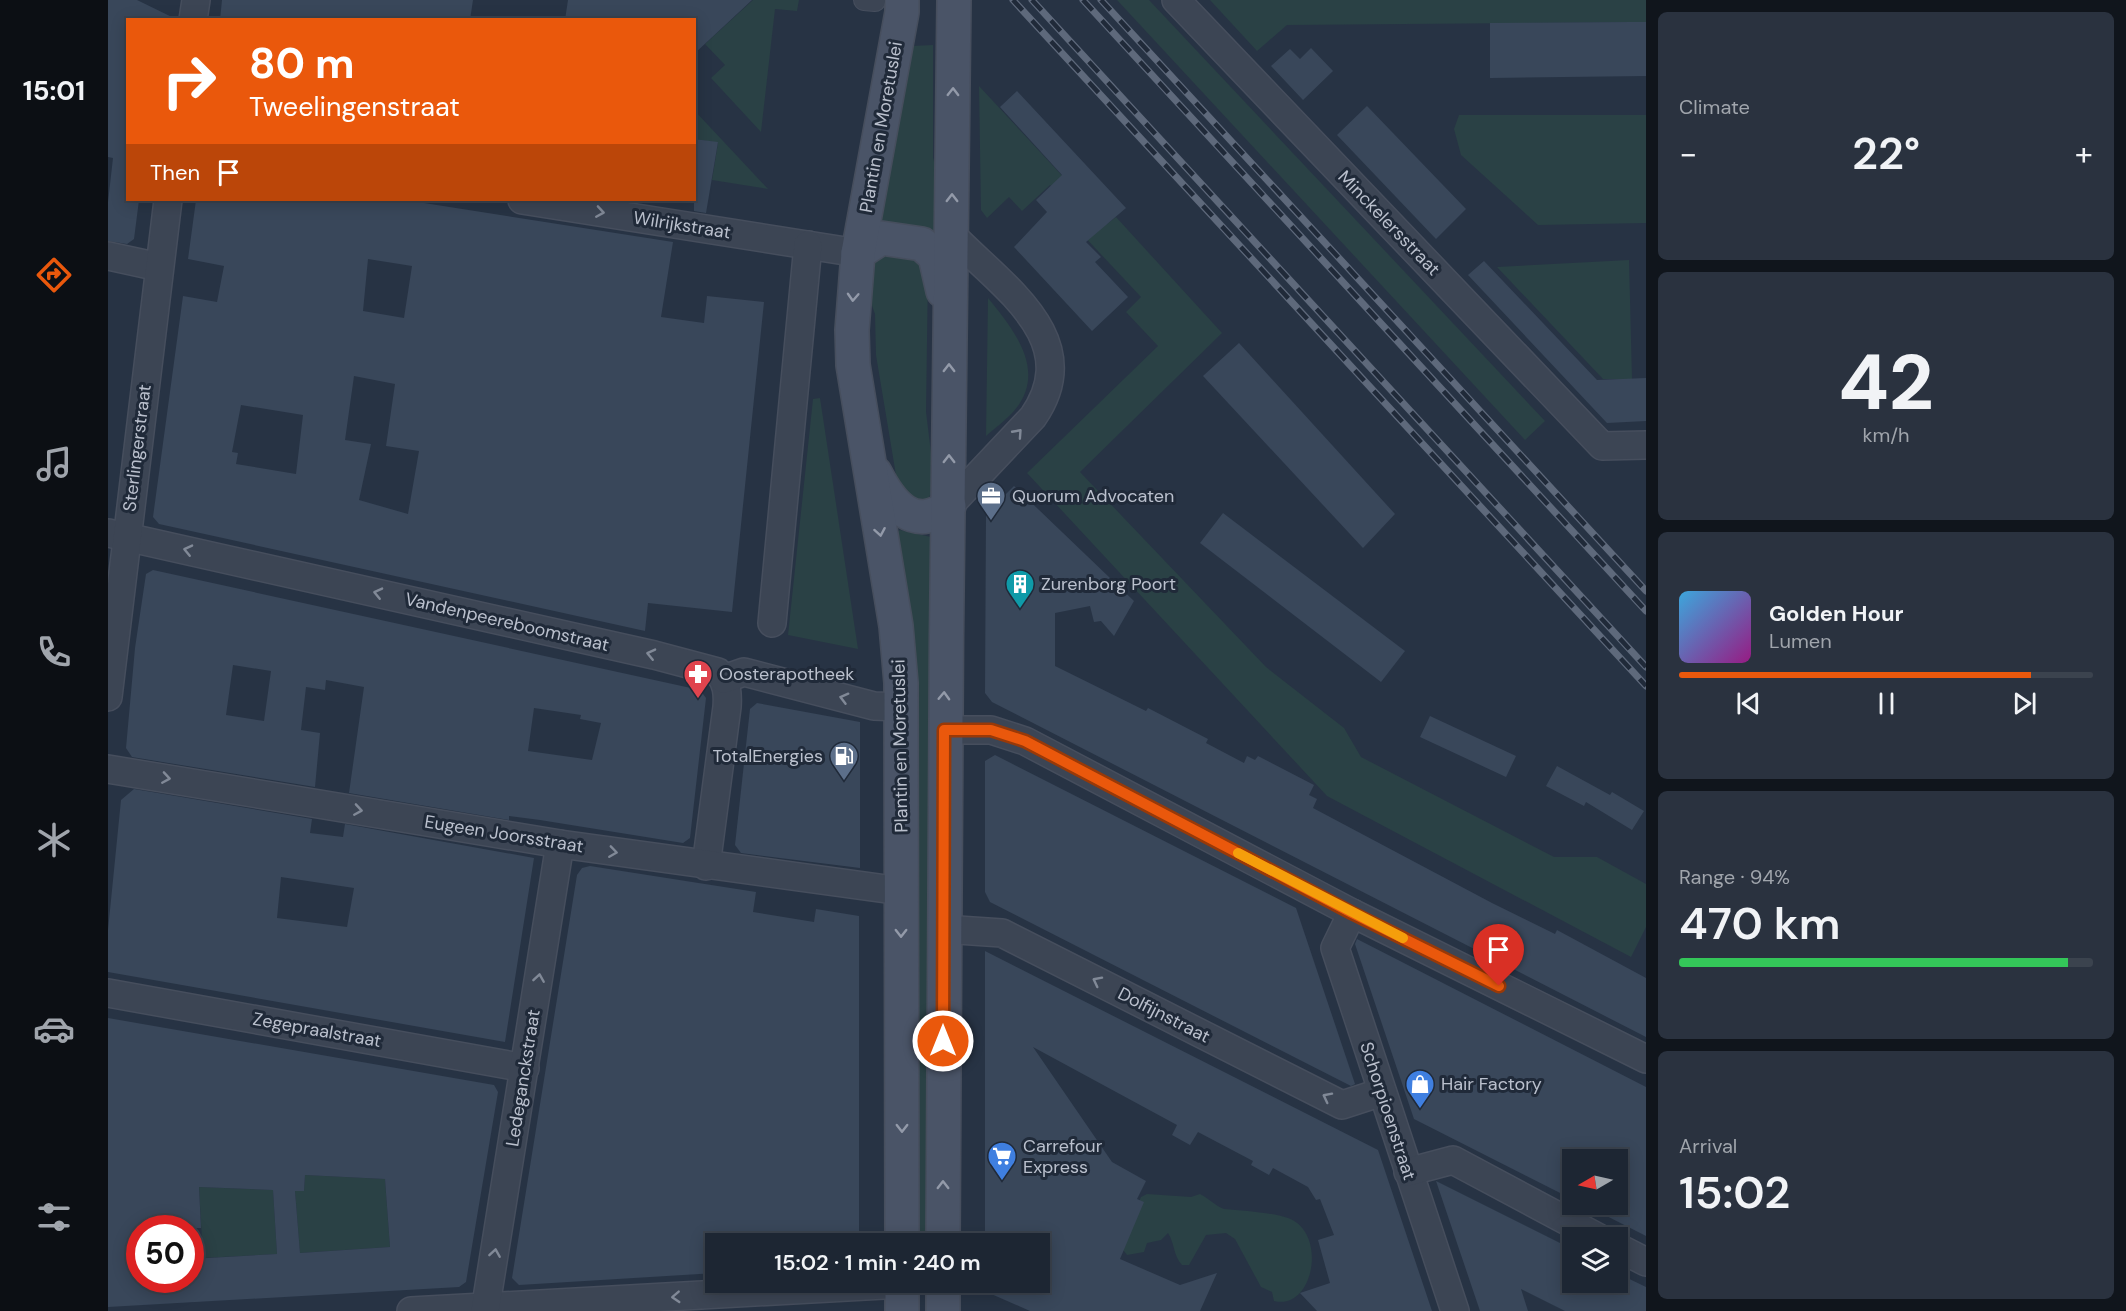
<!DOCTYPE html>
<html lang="en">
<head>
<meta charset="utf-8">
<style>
	body { margin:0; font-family:"DM Sans",sans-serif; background:#2a323f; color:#f1f3f6; height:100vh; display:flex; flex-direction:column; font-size:22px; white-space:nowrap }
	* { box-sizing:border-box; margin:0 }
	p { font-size:20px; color:#a0a5ac }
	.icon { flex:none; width:33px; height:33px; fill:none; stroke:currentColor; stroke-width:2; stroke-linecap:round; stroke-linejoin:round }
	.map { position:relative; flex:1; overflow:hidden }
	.drawer { display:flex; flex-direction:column; gap:12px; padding:12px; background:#10151c; width:480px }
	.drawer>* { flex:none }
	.top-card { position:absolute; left:18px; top:18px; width:570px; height:183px; border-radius:0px; box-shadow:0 3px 15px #0003,0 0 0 2px #3b434e; background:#ea580c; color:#fff; overflow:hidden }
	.needle { width:39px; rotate:261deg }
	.tools { position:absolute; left:1454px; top:1149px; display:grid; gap:12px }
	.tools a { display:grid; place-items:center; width:66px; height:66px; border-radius:0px; background:#1d2633; box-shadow:0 3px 15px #0003,0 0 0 2px #3b434e; font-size:30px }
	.speed { position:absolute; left:18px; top:1215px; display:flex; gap:12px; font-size:30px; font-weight:700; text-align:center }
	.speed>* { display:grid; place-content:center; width:78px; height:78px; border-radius:50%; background:#1d2633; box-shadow:0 3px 15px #0003,0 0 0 2px #3b434e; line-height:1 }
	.speed .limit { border:9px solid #d22; background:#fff; color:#111 }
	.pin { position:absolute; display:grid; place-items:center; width:51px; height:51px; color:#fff; margin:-62px -26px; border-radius:50% 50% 50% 0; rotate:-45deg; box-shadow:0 0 6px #0007 }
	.pin .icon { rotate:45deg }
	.me { position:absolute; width:66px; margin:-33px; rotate:0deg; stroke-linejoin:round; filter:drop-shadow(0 0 4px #0008) }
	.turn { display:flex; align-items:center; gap:21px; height:126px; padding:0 24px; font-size:27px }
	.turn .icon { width:78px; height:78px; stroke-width:2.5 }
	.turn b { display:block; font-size:42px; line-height:51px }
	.then { display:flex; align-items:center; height:57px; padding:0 24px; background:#0003; gap:12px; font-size:22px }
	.big { font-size:45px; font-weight:600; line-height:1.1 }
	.drawer .card { flex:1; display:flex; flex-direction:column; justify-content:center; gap:9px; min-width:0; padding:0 21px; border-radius:9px; background:#2a323f }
	.drawer .dial { align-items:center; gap:0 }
	.dial b { font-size:78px; line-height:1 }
	.song { display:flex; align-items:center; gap:18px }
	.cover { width:72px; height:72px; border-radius:9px; background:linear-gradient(135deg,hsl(200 70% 55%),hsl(310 70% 35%)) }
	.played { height:6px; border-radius:3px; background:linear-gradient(90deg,#ea580c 85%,#3b434e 85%) }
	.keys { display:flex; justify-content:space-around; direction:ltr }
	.heat { display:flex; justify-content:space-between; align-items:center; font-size:33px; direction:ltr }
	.charge { height:9px; border-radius:4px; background:linear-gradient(90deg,#34c759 94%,#3b434e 0) }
	.trip { position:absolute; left:597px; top:1233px; width:345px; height:60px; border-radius:0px; background:#1d2633; box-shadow:0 3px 15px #0003,0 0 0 2px #3b434e; font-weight:600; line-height:60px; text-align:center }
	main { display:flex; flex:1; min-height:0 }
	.dock { display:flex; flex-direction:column; width:108px; justify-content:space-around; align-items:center; background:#0c0f14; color:#a0a5ac }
	.dock .icon { width:42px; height:42px }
	.dock .selected { color:#ea580c }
	.dock b { font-size:27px; color:#f1f3f6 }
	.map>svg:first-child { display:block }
</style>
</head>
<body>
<main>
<nav class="dock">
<b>15:01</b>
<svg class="icon selected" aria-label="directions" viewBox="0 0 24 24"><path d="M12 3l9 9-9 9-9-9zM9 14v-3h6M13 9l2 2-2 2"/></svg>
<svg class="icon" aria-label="music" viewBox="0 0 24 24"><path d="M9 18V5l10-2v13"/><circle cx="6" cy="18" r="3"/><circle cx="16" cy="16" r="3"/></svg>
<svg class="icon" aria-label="phone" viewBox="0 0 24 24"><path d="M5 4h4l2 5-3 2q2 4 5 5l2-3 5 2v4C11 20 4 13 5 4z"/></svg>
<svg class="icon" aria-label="climate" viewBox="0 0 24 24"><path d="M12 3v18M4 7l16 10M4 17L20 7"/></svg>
<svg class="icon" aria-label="car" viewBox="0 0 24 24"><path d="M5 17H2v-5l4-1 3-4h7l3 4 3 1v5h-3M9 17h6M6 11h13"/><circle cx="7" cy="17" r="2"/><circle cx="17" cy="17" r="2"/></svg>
<svg class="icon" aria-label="filters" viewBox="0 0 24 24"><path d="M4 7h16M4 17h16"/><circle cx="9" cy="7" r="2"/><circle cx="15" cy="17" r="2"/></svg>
</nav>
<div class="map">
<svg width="1538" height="1311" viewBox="0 0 1538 1311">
	<rect width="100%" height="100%" fill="#273344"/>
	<g fill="#2a4145">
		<polygon points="645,0 691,0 689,11 667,9 653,132 603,78 617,65 597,44"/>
		<polygon points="1009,0 1041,0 1437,421 1417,440"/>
		<polygon points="1102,0 1538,0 1538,22 1179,25 1149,51"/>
		<polygon points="825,45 825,157 830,179 828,233 825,235 771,224 804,46"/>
		<polygon points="871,86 999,224 1008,217 1114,333 972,472 1158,667 1236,728 1253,757 1446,857 1489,857 1538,884 1538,927 1523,957 1219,796 919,473 1050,346 1018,312 1033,297 958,217 966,209 942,185 914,211 901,197 879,218 873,210"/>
		<polygon points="586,110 660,189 604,180 610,143 587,139"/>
		<polygon points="1351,115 1538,115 1538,223 1430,225 1353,155 1346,129"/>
		<polygon points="801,248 820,271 818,412 826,477 826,487 820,499 806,503 789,481 768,355 767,314 759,292 768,253"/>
		<polygon points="1521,260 1524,379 1495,379 1389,267"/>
		<path d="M880,298C906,330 940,371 906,411C898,420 887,428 878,436Z"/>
		<polygon points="712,398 750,649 680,635 705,399"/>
		<polygon points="792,530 823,537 822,1243 805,1243 789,532"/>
		<polygon points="197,1175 277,1179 282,1247 192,1253 187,1191 196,1191"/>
		<polygon points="91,1187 165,1190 169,1254 95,1258"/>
		<path d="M1039,1194L1083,1197L1092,1194C1102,1199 1106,1205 1116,1209C1136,1211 1161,1212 1180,1218C1220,1232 1206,1311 1166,1301L1164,1292L1153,1287L1127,1239L1118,1233L1098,1235L1081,1265H1074C1065,1255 1067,1244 1060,1233L1053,1240L1039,1243L1036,1252L1019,1255L1013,1247L1033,1197Z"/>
	</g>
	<g fill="#39475a" fill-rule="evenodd">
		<polygon points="0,0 29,0 70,20 20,20 20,200 31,200 26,239 19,244 0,241 0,202 5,158 0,157"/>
		<polygon points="114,0 365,0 362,20 112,20"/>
		<polygon points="460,0 644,0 586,54 586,20 457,20"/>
		<polygon points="1523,22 1538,22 1538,76 1382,78 1382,23"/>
		<polygon points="1203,48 1225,71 1195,100 1163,66 1182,49 1192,59"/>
		<polygon points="909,91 1018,208 978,242 993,257 987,262 1020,297 984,331 906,247 939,212 928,200 954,175 892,107"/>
		<polygon points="1259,106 1358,209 1328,239 1229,135"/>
		<polygon points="586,139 610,142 598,213 586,211"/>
		<path d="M88,200H297L565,242L553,317L596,323L599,296L656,302L624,612L540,603L537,631L51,524L45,517L75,296L109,302L116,266L80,259ZM260,259L304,266L296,318L255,311ZM246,376L287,384L278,446L311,451L300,514L251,500L263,444L237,440ZM133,405L195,415L188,474L128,464L130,453L124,452Z"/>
		<polygon points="1376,261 1489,380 1538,378 1538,421 1499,423 1360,275"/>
		<polygon points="1131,343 1287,514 1255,548 1095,376"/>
		<polygon points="906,486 1026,601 1006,636 993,621 986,622 982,606 947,613 947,666 1038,711 1040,708 1100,739 1098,743 1136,763 1139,756 1147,760 1150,756 1206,785 1201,795 1209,799 1205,808 1384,903 1447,934 1449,930 1538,978 1538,1037 884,702 877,693 878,514"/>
		<polygon points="1115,513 1297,651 1273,682 1092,543"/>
		<path d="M45,570L592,690L598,698L582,838L575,843L432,820L401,816V820L241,793L256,687L218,680L217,690L198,687L193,730L212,733L207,787L24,757L18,748L27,648L38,574ZM125,665L163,671L156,721L118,715ZM426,708L473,715L472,719L493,723L484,760L420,751Z"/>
		<polygon points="649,703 752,722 752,868 633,853 627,845 642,709"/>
		<polygon points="1322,716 1408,756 1398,777 1312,737"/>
		<polygon points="887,755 1188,908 1247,1084 1243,1086 882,902 877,892 877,761"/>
		<polygon points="1449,766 1502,795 1504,792 1536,811 1524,830 1478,802 1476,806 1438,786"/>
		<path d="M26,789L204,819L202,833L235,837L237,824L426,858L397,1042L0,972V930L13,800ZM173,877L246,888L239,927L169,918Z"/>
		<polygon points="482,866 648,892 645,912 706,922 708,909 751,916 751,1244 608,1244 608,1273 411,1285 404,1278 469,875 474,868"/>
		<polygon points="1249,939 1538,1087 1538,1236 1475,1204 1509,1204 1509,1160 1464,1160 1464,1199 1306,1119 1247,944"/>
		<polygon points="877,951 1270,1150 1324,1311 1209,1311 1192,1293 1222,1283 1210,1240 1226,1235 1212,1199 1208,1200 1200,1187 1165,1168 1161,1175 1143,1165 1145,1161 1090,1132 1082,1145 1064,1135 1069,1125 925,1047 1004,1162 1038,1181 1029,1199 1036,1202 1012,1259 1072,1285 1109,1273 1092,1311 922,1311 856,1282 932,1282 932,1244 877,1244"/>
		<path d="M0,1018L386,1085L390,1092L358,1282L351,1287L0,1307ZM197,1175L277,1179L282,1247L192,1253L187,1191H196ZM91,1187L165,1190L169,1254L82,1259V1280H32V1228H93Z"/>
		<polygon points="1328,1181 1464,1249 1464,1282 1509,1282 1509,1273 1538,1287 1538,1311 1457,1311 1413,1289 1420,1311 1372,1311"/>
	</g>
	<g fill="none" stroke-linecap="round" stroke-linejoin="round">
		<g stroke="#464e5d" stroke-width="22">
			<polyline id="pedestrian" points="756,0 767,1"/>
		</g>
		<g stroke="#464e5d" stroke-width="30">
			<g id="minor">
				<polyline points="1068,0 1494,446 1538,445"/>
				<polyline points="85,20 88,0"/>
				<polyline points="414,200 750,253"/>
				<polyline points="0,256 51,267"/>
				<path d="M841,506L925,417C979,339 893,286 844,235"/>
				<path d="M0,533L546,655L610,672C619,683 620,693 619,707L598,866"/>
				<polyline points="664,623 700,245"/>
				<polyline points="616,679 636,672 766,706 793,707"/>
				<polyline points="0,697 60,200"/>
				<polyline points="836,730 883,730 917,741 1244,913 1538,1059"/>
				<polyline points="0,769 452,844 793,891"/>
				<polyline points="1244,913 1227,948 1347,1311"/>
				<polyline points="835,929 894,933 1234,1105 1274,1092"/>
				<polyline points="0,993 417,1068"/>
				<polyline points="1300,1172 1345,1160 1491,1238"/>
				<polyline points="1509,1247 1538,1262"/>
				<polyline points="303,1311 794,1284"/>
				<polyline points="377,1311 452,844"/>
			</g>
		</g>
		<g stroke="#464e5d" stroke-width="36">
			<g id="secondary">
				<polyline points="750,253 773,238 814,244 827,256 835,291"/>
				<path d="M767,473C783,504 805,533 841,506"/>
				<polyline points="794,1244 793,683 788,626 745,365 744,330 750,253 794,12 794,0"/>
				<path d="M835,1244C835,829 841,415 846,0"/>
				<polyline points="794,1282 794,1311"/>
				<polyline points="835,1311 835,1282"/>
			</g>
		</g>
		<use href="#pedestrian" stroke="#3c4554" stroke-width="20"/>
		<use href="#minor" stroke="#3c4554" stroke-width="27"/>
		<use href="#secondary" stroke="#4a5467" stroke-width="33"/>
		<g stroke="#5e697b" stroke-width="7">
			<g id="rail">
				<polyline points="905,0 1538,686"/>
				<polyline points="924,0 1538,667"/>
				<polyline points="975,0 1538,611"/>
				<polyline points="993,0 1538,591"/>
			</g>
		</g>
		<use href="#rail" stroke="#202a39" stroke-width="4.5" stroke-dasharray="14" stroke-linecap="butt"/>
	</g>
	<defs><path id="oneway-chevron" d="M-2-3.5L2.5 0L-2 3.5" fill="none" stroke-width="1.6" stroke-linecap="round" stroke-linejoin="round" transform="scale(1.5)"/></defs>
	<g stroke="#939aa9">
		<use href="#oneway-chevron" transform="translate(845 92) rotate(-89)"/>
		<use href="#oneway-chevron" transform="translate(844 198) rotate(-90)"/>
		<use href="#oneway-chevron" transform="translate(745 297) rotate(93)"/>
		<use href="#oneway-chevron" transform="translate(841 368) rotate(-90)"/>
		<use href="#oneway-chevron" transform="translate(841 459) rotate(-90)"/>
		<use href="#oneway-chevron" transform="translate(772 532) rotate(80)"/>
		<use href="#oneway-chevron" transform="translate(836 696) rotate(-88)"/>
		<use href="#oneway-chevron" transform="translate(793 933) rotate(90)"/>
		<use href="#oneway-chevron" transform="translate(794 1128) rotate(90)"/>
		<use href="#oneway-chevron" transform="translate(835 1185) rotate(-90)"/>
	</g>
	<g stroke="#818997">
		<use href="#oneway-chevron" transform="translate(492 212) rotate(9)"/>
		<use href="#oneway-chevron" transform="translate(910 433) rotate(-48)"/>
		<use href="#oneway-chevron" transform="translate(80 550) rotate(-167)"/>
		<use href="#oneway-chevron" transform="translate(270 593) rotate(-167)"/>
		<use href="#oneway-chevron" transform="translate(543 654) rotate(-167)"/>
		<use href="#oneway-chevron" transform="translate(736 698) rotate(-165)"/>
		<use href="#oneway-chevron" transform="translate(58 778) rotate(9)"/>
		<use href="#oneway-chevron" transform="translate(250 810) rotate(9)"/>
		<use href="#oneway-chevron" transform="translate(505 852) rotate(8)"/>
		<use href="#oneway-chevron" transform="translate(431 978) rotate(-81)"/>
		<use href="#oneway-chevron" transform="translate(989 981) rotate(-153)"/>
		<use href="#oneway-chevron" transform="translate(1219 1097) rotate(-153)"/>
		<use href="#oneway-chevron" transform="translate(387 1253) rotate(-81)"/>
		<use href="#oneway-chevron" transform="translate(568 1297) rotate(177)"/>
	</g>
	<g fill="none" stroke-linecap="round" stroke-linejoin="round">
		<g stroke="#983908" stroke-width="15">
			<polyline id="route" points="835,1041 836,730 883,730 917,741 1244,913 1391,986"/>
		</g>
		<use href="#route" stroke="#ea580c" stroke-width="10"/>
		<polyline stroke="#f59e0b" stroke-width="10" points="1130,853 1295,938"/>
	</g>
	<defs>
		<g id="office-pin" transform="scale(1.5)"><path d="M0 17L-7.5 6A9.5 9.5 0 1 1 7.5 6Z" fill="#5c6f8a" stroke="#202a39"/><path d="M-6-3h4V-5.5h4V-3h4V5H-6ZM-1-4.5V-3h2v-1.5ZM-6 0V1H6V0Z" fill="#fff"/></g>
		<g id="building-pin" transform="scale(1.5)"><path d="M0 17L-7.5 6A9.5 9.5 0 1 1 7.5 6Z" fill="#0f9aa8" stroke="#202a39"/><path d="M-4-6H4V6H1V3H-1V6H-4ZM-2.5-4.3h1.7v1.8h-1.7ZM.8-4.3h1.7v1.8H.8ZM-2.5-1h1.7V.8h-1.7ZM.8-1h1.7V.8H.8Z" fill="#fff"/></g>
		<g id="pharmacy-pin" transform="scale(1.5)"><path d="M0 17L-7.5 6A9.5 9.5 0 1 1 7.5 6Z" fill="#e0444e" stroke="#202a39"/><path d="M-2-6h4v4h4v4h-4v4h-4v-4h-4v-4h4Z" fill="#fff"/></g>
		<g id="fuel-pin" transform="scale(1.5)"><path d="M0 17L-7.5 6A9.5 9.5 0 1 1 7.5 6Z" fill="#5c6f8a" stroke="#202a39"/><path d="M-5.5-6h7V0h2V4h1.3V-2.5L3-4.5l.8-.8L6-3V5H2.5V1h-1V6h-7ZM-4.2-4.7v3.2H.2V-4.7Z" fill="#fff"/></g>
		<g id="shop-pin" transform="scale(1.5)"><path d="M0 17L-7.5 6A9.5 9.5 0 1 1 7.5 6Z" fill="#3f7fe0" stroke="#202a39"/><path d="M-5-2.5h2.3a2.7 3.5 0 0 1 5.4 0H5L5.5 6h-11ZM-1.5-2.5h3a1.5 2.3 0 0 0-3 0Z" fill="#fff"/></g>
		<g id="supermarket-pin" transform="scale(1.5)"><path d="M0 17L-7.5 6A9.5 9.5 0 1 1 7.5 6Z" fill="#3f7fe0" stroke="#202a39"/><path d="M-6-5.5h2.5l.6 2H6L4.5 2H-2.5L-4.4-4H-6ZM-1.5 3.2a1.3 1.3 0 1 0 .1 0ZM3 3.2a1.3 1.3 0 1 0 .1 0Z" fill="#fff"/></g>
	</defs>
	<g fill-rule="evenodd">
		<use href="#office-pin" x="883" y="496"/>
		<use href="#building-pin" x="912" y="584"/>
		<use href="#pharmacy-pin" x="590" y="674"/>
		<use href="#fuel-pin" x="736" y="756"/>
		<use href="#shop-pin" x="1312" y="1084"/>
		<use href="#supermarket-pin" x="894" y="1156"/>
	</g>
	<g text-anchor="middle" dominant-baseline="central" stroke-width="6" stroke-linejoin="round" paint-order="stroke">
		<g font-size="18" fill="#bac0cd" stroke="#202a39">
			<text transform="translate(773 127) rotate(-80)">Plantin en Moretuslei</text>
			<text transform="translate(1281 223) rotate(46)">Minckelersstraat</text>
			<text transform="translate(574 225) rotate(9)">Wilrijkstraat</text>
			<text transform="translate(29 448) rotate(-83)">Sterlingerstraat</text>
			<text transform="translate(399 622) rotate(13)">Vandenpeereboomstraat</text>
			<text transform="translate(792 746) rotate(-91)">Plantin en Moretuslei</text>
			<text transform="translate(396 834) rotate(9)">Eugeen Joorsstraat</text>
			<text transform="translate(1056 1015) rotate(27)">Dolfijnstraat</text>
			<text transform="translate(209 1030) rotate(10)">Zegepraalstraat</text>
			<text transform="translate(415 1078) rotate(-81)">Ledeganckstraat</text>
			<text transform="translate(1280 1111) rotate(72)">Schorpioenstraat</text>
		</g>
		<g font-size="18" fill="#bac0cd" stroke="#202a39" text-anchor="start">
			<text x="904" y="496">Quorum Advocaten</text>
			<text x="933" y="584">Zurenborg Poort</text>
			<text x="611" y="674">Oosterapotheek</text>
			<text x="715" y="756" text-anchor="end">TotalEnergies</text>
			<text x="1333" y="1084">Hair Factory</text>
			<text x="915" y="1146">Carrefour<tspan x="915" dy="21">Express</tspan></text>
		</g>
	</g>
</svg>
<div class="tools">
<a><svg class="needle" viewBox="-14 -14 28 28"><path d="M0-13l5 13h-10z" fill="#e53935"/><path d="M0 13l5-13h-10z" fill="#a0a5ac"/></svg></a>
<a><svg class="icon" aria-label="layers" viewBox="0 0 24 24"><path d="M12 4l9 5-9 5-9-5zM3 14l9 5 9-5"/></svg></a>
</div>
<div class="speed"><div class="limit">50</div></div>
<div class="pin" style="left:1391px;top:986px;background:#d93025"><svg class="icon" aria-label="arrive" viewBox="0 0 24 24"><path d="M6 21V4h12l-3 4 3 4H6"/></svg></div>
<svg class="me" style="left:835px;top:1041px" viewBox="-20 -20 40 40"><circle r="17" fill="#ea580c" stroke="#fff" stroke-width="3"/><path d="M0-11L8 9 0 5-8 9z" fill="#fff"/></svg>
<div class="trip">15:02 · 1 min · 240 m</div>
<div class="top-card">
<div class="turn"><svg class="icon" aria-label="right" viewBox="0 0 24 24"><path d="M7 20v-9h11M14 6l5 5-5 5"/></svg><div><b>80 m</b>Tweelingenstraat</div></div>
<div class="then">Then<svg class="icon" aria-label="arrive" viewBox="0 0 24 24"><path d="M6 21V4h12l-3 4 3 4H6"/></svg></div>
</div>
</div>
<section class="drawer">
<div class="card"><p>Climate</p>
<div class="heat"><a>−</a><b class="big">22°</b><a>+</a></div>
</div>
<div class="card dial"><b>42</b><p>km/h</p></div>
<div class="card">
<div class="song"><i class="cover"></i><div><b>Golden Hour</b><p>Lumen</p></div></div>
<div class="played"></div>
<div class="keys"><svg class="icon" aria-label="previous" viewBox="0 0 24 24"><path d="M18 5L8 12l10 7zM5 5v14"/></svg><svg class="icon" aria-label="pause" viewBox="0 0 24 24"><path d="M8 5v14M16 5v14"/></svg><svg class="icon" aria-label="next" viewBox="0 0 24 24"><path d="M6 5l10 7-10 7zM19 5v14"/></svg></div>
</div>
<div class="card"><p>Range · 94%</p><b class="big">470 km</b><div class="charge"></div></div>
<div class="card"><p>Arrival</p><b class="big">15:02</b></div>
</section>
</main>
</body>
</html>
